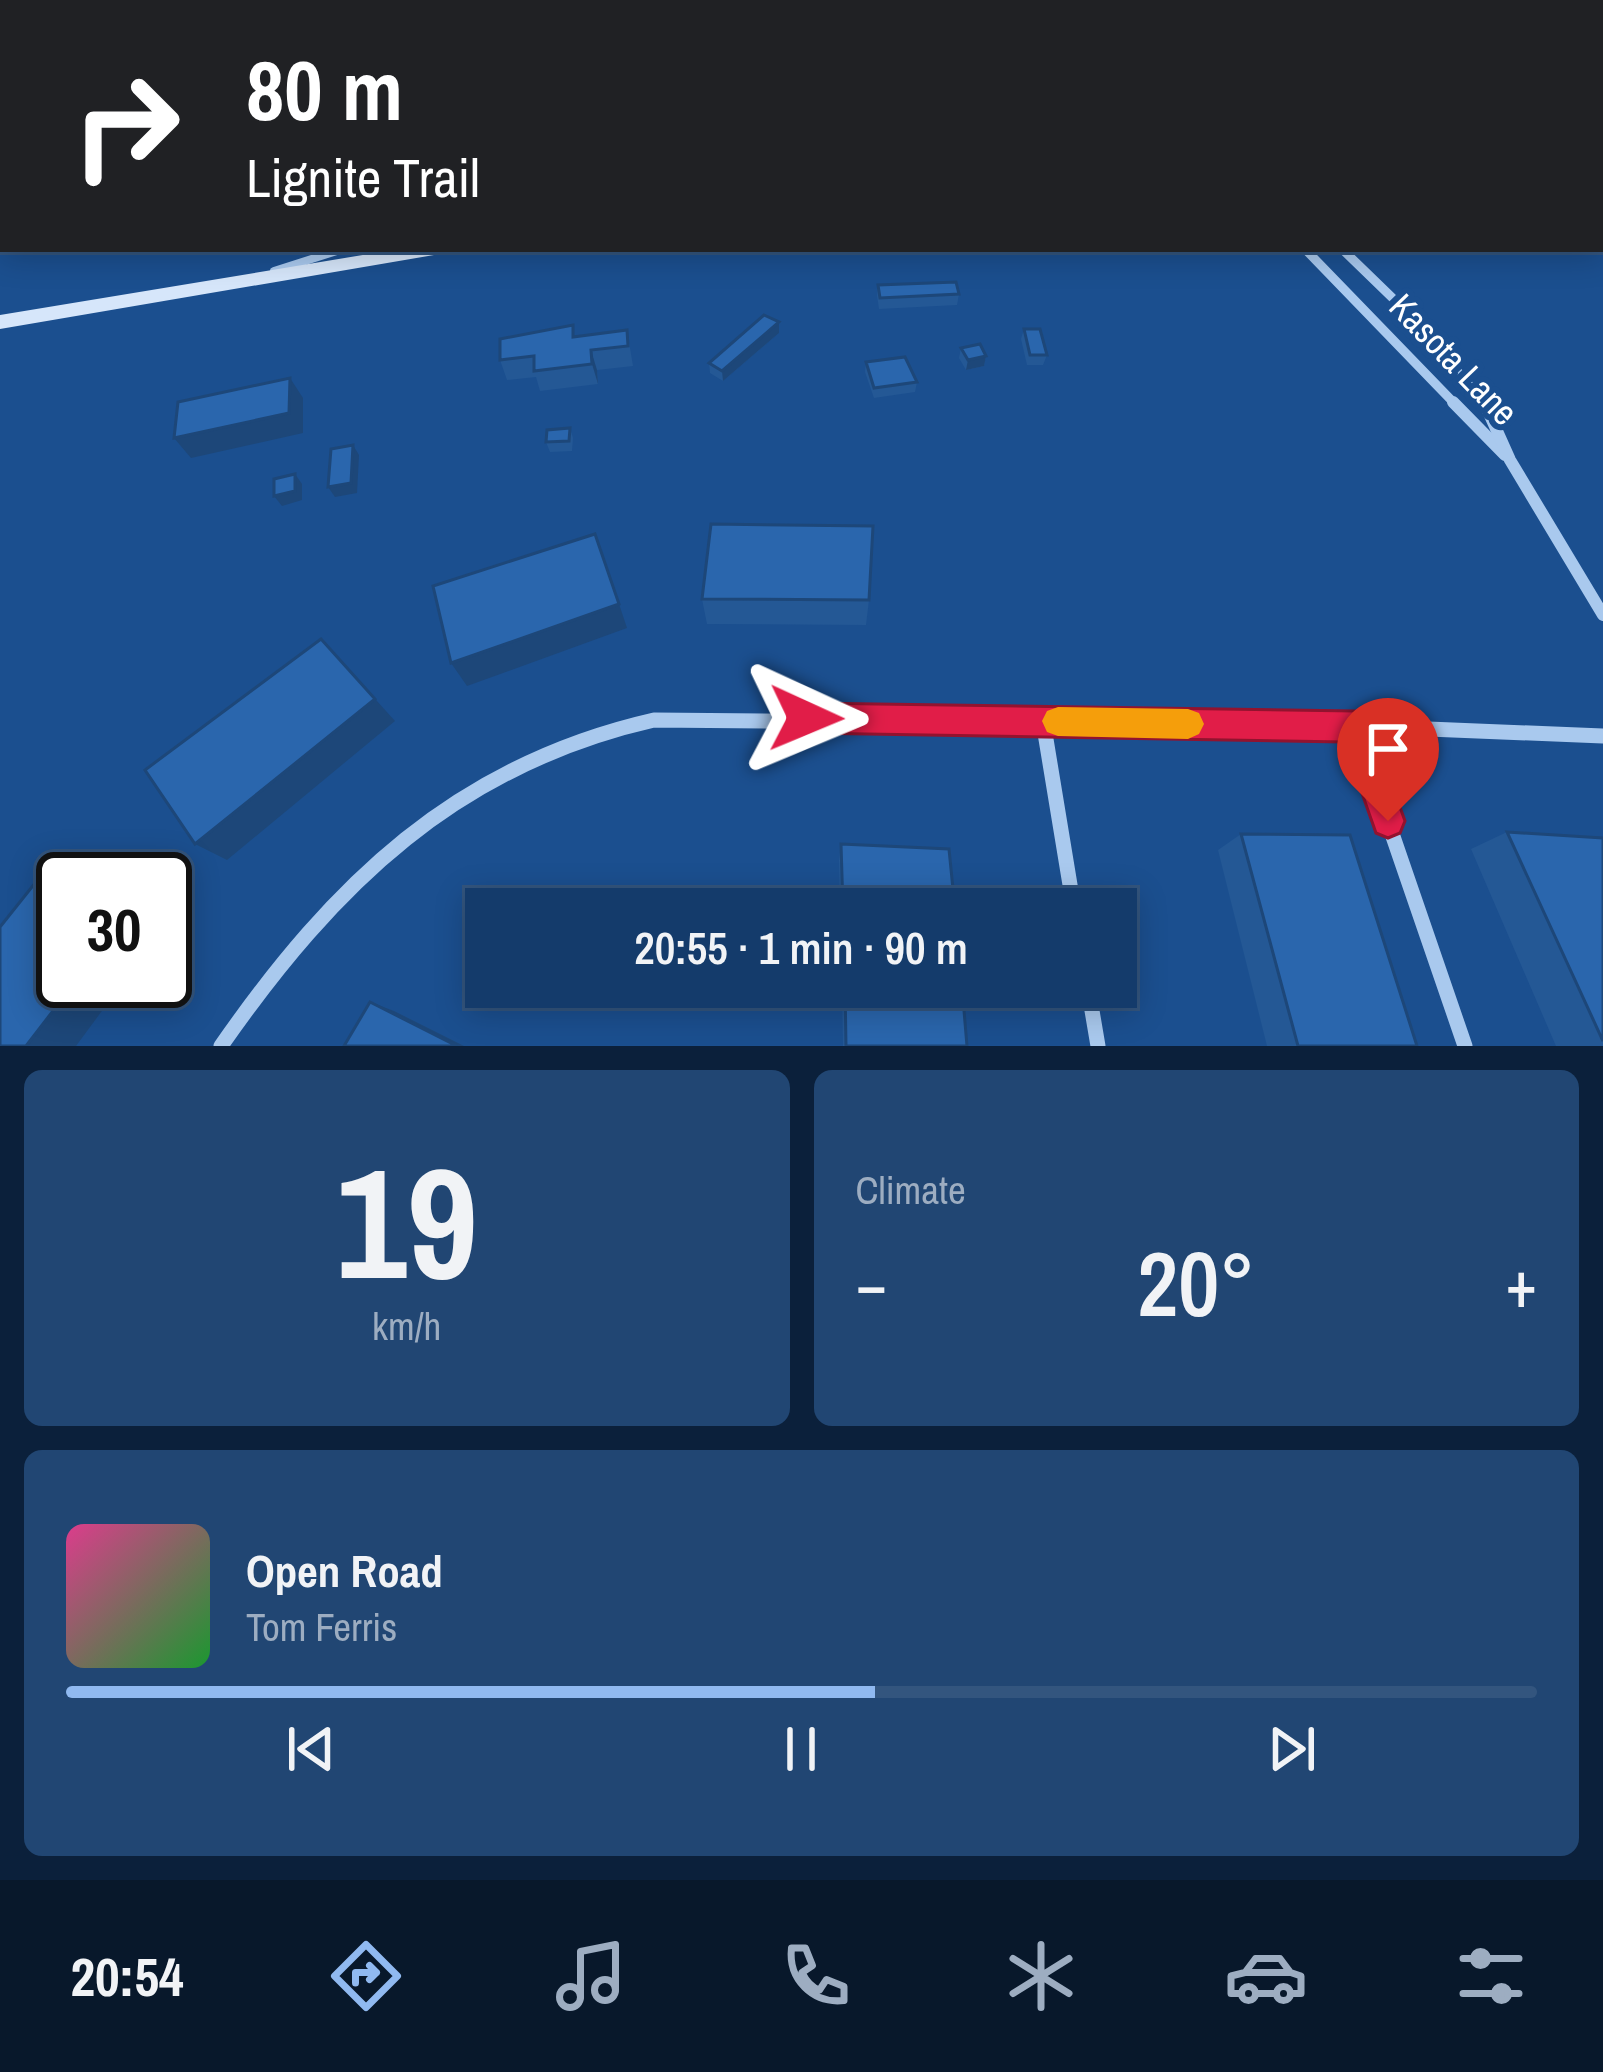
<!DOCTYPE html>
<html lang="en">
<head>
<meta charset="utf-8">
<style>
	body { margin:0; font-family:"Archivo Narrow",sans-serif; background:#214673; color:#f1f3f6; height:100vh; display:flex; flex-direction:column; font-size:45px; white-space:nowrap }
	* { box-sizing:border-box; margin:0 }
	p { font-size:39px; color:#9dadc1 }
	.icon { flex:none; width:66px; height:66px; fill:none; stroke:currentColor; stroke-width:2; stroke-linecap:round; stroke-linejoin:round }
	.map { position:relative; height:1046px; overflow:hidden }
	.drawer { display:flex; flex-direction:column; gap:24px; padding:24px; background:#0b203b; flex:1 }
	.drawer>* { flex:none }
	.guide { position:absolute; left:0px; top:0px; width:1605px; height:252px; box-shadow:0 6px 30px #0003,0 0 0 3px #33557e; background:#202124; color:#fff; overflow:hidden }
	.speed { position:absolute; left:36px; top:852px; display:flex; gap:24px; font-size:60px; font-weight:700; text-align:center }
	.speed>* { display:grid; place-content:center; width:156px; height:156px; border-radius:50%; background:#143b6b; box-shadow:0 6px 30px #0003,0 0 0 3px #33557e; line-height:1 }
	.speed .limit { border:6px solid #111; border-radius:18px; background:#fff; color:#111 }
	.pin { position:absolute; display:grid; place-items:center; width:102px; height:102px; color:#fff; margin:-123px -51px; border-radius:50% 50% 50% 0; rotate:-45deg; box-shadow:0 0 12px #0007 }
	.pin .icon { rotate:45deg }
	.me { position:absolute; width:132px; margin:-66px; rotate:91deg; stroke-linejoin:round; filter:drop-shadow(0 0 9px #0008) }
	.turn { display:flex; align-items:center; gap:42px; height:252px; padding:0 48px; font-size:54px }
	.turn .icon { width:156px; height:156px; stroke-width:2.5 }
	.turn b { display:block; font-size:84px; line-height:102px }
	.big { font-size:90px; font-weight:600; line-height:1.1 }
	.drawer .card { flex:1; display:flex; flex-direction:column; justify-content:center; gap:18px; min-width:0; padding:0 42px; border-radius:18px; background:#214673 }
	.drawer .dial { align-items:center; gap:0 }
	.dial b { font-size:156px; line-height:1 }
	.song { display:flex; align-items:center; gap:36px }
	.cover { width:144px; height:144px; border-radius:18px; background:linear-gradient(135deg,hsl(330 70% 55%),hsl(130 70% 35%)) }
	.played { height:12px; border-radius:6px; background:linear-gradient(90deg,#90b9f0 55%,#33557e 55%) }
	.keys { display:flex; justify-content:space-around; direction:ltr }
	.heat { display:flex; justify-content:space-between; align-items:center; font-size:66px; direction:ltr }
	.drawer .tiles { flex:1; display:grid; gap:24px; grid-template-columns:1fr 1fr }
	.card:last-child { grid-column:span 2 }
	.trip { position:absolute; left:465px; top:888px; width:672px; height:120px; border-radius:0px; background:#143b6b; box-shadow:0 6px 30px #0003,0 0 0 3px #33557e; font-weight:600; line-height:120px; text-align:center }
	.dock { display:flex; height:192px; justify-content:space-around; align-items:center; background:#08182b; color:#9dadc1 }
	.dock .icon { width:84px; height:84px }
	.dock .current { color:#90b9f0 }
	.dock b { font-size:54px; color:#f1f3f6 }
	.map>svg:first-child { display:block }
</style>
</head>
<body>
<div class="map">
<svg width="1603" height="1046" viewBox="0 0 1603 1046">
	<rect width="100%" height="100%" fill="#1b4f8f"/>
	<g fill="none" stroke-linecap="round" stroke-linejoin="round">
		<g stroke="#a9c9ee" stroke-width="6">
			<polyline points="1291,0 1298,0"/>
			<polyline points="1349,0 1355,3"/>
			<polyline points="1256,3 1263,0"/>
		</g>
		<polyline stroke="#a9c9ee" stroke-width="8" points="274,271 343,249"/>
		<g stroke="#a9c9ee" stroke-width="9">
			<polyline points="1305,249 1456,405"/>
			<polyline points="1342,249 1407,312 1486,405"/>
		</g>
		<g stroke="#a9c9ee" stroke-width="12">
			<polyline points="1453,402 1505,455"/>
			<polyline points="1484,402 1510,460 1603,615"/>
		</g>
		<g stroke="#a9c9ee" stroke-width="15">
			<polyline points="1043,721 1074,909"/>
			<polyline points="1355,726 1465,1046"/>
			<polyline points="1088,987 1098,1046"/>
			<path d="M221,1046C334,884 456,765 654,720L1355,726L1603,736"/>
		</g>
		<g fill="#d6e6fa" fill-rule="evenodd">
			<rect x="1602" y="23" width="1" height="8"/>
			<rect x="1602" y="41" width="1" height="8"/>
			<polygon points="399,249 443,249 434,255 0,329 0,315"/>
		</g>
	</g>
	<g fill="#245895">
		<polygon points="898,0 929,0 927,3 910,3"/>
		<polygon points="1434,0 1491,0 1481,3 1440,3"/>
		<polygon points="878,285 959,294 957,305 879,309 877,295"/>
		<polygon points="1024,329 1047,355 1043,365 1027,365 1021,339"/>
		<polygon points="627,330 633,366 597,370 598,384 540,391 536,377 507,380 500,360 576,336"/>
		<polygon points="779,333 723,381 710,373 709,363"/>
		<polygon points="961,348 986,356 984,366 966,370 959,358"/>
		<polygon points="866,362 917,382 915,392 874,398 865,372"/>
		<polygon points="570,428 573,438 572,451 550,452 546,442"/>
		<polygon points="702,599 869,600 866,625 707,624"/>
		<polygon points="1507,832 1603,838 1603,1046 1556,1046 1471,849"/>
		<polygon points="1241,834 1417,1046 1267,1046 1218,850"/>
		<polygon points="841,844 955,909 840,909 839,860"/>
		<polygon points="842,987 962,987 967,1046 843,1046"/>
	</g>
	<g fill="#1d4779">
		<polygon points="1461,0 1491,0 1481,3 1459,3"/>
		<polygon points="779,322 779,333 723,381 722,371"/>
		<polygon points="591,350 597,370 598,384 592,364"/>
		<polygon points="986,356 984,366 966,370 968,360"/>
		<polygon points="290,378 303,398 303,433 191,458 174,438"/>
		<polygon points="353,445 359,455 357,493 335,497 328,487"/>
		<polygon points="295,474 302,484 302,500 282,506 274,496"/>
		<polygon points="619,604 627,628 467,686 451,663"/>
		<polygon points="321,639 395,721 227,860 195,844"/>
		<polygon points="76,981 124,981 76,1046 26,1046"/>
		<polygon points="370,1002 394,1011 464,1046 457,1046"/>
	</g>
	<g fill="#2a66ad" stroke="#1d4779" stroke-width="3">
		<polygon points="448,0 529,0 530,3 446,3 445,1"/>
		<polygon points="1302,0 1318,0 1324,3 1290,3"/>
		<polygon points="1603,99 1603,151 1602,151"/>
		<polygon points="956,282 959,294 880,298 878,285"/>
		<polygon points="764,315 779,322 722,371 709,363"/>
		<polygon points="573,325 573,337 627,330 628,346 591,350 592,364 534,371 534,356 500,360 500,339"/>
		<polygon points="1024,329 1040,329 1047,355 1030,355"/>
		<polygon points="980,344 986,356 968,360 961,348"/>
		<polygon points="905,357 917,382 874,388 866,362"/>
		<polygon points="290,378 289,413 174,438 178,402"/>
		<polygon points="570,428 569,441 546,442 547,430"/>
		<polygon points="353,445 351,483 328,487 331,449"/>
		<polygon points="295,474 295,491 274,496 274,479"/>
		<polygon points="711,524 873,526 869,600 702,599"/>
		<polygon points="595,534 619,604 451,663 433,586"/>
		<polygon points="321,639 375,699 195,844 145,770"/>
		<polygon points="1507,832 1603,838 1603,1041"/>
		<polygon points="1241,834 1350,835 1417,1046 1298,1046"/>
		<polygon points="841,844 949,849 955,909 843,909"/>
		<polygon points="47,868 75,879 63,879 63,981 76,981 26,1046 0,1046 0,927"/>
		<polygon points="845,987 962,987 967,1046 846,1046"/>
		<polygon points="370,1002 457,1046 344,1046"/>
	</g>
	<polygon fill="#e11d48" stroke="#92132f" stroke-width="3" points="806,703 1355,711 1367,716 1405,821 1400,833 1388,838 1376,833 1344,742 806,733 794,728 790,718 794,707"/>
	<polygon fill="#f59e0b" points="1058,707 1188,709 1199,713 1204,724 1199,734 1188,739 1058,736 1047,732 1042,721 1047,711"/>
	<g text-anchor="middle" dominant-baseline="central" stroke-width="12" stroke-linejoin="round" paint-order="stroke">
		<g font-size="36" fill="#fff" stroke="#1b4f8f">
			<text transform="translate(1454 359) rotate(46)">Kasota Lane</text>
		</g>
	</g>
</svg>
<div class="speed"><div class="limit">30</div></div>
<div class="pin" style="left:1388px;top:821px;background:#d93025"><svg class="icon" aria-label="arrive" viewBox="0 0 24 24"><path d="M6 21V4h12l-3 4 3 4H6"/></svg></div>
<svg class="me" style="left:806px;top:718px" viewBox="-20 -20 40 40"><path d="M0-17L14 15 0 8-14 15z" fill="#e11d48" stroke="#fff" stroke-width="4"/></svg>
<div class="trip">20:55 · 1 min · 90 m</div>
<div class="guide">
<div class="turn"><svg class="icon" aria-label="right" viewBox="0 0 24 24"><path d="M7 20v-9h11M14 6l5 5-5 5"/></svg><div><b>80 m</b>Lignite Trail</div></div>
</div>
</div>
<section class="drawer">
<div class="tiles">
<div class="card dial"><b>19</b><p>km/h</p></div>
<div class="card"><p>Climate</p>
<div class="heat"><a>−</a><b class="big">20°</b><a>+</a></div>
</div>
<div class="card">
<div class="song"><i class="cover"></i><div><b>Open Road</b><p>Tom Ferris</p></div></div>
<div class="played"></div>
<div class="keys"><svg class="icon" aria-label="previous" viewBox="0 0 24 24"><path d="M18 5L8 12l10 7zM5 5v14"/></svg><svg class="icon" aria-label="pause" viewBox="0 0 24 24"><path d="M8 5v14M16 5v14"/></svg><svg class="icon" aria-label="next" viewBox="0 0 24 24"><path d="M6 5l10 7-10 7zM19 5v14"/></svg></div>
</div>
</div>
</section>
<nav class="dock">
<b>20:54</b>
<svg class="icon current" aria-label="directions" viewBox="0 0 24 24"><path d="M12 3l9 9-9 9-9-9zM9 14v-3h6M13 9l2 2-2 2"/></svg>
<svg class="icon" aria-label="music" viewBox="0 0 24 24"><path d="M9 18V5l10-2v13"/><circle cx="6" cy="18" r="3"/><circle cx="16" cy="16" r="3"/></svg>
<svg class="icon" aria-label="phone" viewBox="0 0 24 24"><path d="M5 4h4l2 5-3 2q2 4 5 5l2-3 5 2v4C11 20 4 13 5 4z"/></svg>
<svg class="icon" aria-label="climate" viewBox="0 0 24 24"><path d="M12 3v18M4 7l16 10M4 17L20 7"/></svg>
<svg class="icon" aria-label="car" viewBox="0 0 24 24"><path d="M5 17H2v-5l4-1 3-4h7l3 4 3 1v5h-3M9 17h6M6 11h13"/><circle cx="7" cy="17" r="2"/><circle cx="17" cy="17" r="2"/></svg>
<svg class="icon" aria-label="filters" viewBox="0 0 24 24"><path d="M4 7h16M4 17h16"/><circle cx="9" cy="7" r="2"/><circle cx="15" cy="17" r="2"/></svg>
</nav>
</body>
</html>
